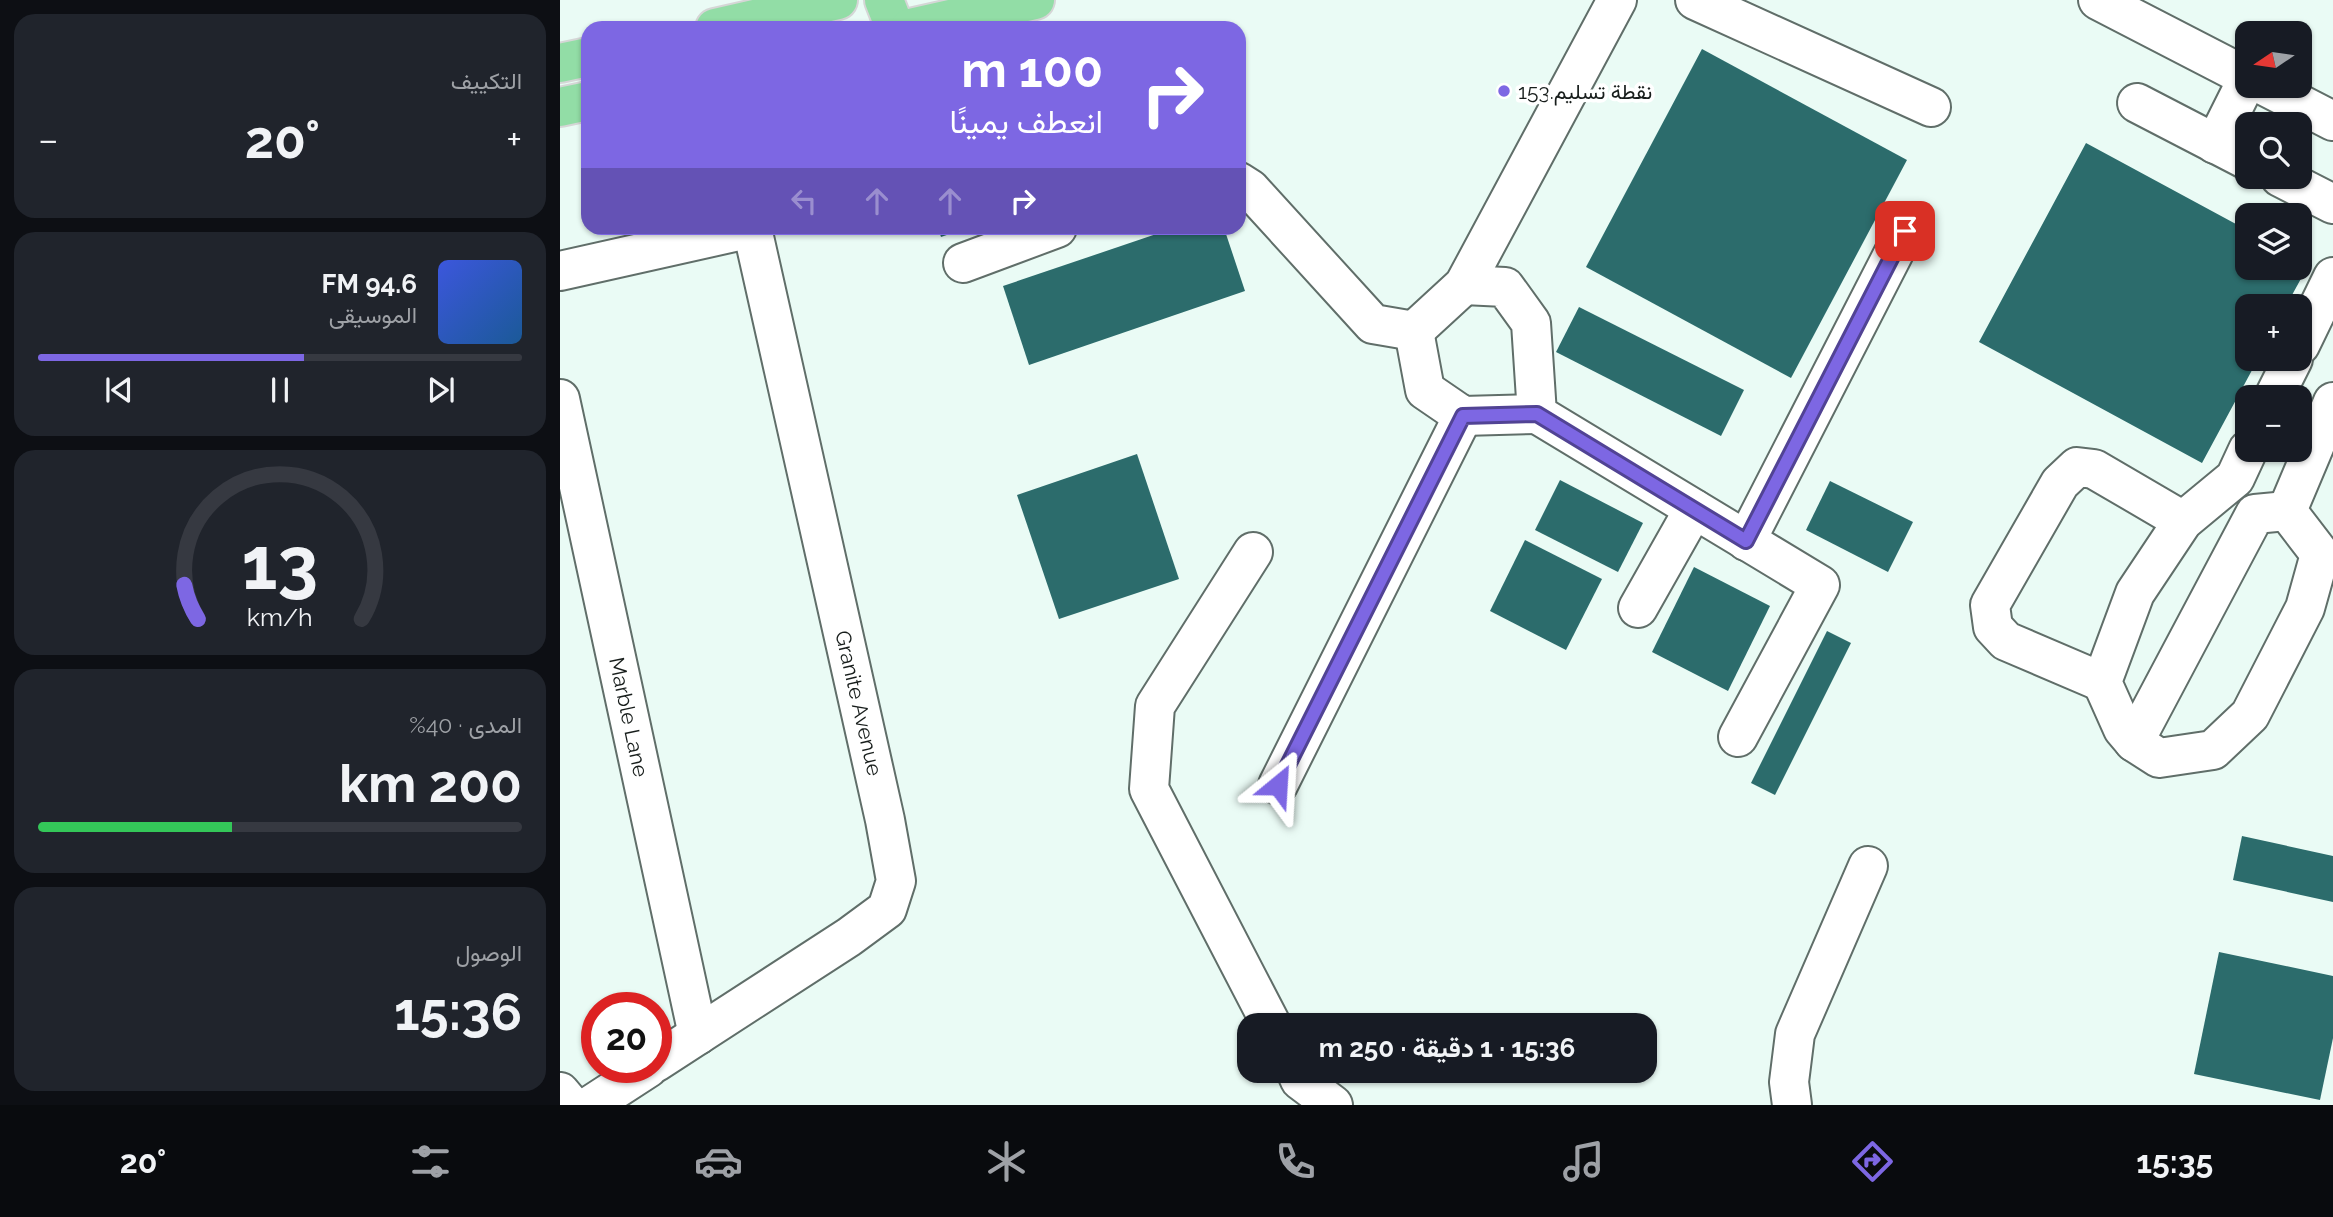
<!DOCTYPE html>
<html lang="ar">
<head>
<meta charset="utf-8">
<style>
	body { margin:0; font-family:Raleway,Vazirmatn,sans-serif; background:#20242c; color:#f1f3f6; direction:rtl; height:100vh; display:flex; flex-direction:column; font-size:26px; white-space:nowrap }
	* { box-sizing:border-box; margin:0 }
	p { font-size:23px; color:#9ea1a6 }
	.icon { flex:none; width:38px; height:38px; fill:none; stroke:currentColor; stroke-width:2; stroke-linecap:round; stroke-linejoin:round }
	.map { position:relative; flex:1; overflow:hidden; direction:ltr }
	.panel { display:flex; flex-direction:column; gap:14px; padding:14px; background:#0d0f14; width:560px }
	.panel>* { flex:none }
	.hud { position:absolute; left:21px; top:21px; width:665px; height:214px; border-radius:21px; box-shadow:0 2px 5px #0004; direction:rtl; background:#7d67e3; color:#fff; overflow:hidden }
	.needle { width:46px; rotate:257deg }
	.buttons { position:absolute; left:1675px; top:21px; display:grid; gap:14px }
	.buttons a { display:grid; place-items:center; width:77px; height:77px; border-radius:14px; background:#171b24; box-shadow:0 2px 5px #0004; font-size:35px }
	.speed { position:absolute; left:21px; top:992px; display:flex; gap:14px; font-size:35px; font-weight:700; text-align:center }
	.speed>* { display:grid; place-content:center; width:91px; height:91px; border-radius:50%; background:#171b24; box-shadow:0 2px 5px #0004; line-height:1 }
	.speed .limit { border:10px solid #d22; background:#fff; color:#111 }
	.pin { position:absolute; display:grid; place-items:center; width:60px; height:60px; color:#fff; margin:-30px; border-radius:14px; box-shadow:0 4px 10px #0006 }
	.me { position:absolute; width:77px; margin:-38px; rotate:27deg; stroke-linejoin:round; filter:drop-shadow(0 0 5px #0008) }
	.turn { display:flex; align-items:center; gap:24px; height:147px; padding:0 28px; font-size:32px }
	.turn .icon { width:91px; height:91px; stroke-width:2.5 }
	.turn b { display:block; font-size:49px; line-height:60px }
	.lanes { display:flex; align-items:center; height:66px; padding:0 28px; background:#0003; justify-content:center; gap:35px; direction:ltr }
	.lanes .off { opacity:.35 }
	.big { font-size:52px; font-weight:700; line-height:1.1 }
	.panel .card { flex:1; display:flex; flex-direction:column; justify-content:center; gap:10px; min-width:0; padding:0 24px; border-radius:21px; background:#20242c }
	.panel .dial { align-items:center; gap:0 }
	.dial svg { height:182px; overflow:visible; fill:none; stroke:#363941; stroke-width:7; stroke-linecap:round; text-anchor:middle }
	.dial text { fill:#f1f3f6; stroke:none }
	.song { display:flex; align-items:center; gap:21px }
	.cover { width:84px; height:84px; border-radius:10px; background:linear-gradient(135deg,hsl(230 70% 55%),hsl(210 70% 35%)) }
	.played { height:7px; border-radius:4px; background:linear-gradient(90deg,#7d67e3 55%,#363941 55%) }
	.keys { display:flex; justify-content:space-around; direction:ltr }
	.heat { display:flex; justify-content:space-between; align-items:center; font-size:38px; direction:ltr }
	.charge { height:10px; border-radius:5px; background:linear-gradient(90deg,#34c759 40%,#363941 0) }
	.trip { position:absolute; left:677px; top:1013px; width:420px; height:70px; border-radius:21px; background:#171b24; box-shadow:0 2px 5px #0004; font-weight:700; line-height:70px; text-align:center; direction:rtl }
	.menu { display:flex; height:112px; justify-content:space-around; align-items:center; background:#090b0e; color:#9ea1a6 }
	.menu .icon { width:49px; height:49px }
	.menu .current { color:#7d67e3 }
	.menu b { font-size:32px; color:#f1f3f6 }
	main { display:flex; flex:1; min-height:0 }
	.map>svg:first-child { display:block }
</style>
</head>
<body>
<main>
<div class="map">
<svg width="1773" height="1105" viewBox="0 0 1773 1105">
	<rect width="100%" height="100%" fill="#eafbf5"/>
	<g fill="#2c6c6c">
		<polygon points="1142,49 1347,160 1231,378 1026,267"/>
		<polygon points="1526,143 1687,230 1687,268 1740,268 1740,259 1749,264 1726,306 1687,306 1687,359 1698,359 1642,463 1419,342"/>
		<polygon points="378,228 407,228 381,237"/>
		<polygon points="614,228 664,228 685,291 469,365 443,286"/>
		<polygon points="1019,307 1184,390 1161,436 996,352"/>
		<polygon points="577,454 619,579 499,619 457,495"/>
		<polygon points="1000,480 1083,523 1058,572 975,530"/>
		<polygon points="1270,481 1353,522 1328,572 1246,530"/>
		<polygon points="965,540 1042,579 1006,650 930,611"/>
		<polygon points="1134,567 1210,606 1168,691 1092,652"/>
		<polygon points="1267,631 1291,643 1215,795 1191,783"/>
		<polygon points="1682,836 1773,856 1773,902 1673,880"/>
		<polygon points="1659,952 1773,976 1773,1038 1760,1100 1634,1074"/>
	</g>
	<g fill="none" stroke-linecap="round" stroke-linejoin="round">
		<g stroke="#606e69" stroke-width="42">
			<g id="minor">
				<polyline points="1135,0 1371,107"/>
				<polyline points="1538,0 1687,77"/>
				<polyline points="1705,86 1773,121"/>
				<polyline points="1577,103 1687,160"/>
				<polyline points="1655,144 1687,80"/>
				<polyline points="1720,177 1773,204"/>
				<polyline points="679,182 690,189 813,324 854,331"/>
				<polyline points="403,263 497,228"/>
				<polyline points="0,271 192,228"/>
				<polyline points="904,285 945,287 971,323 977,414 1260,585 1178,737"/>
				<polyline points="854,331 904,285 1057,0"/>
				<polyline points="854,331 865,390 903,416 977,414"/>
				<polyline points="1740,345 1773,277"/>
				<polyline points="1714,397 1733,359"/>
				<polyline points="0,399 138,1035"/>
				<polyline points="1688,450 1675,478 1623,521 1575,593 1542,682 1563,729 1574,742 1599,758 1653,750 1690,715 1745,608 1760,554 1727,511 1773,402"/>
				<polyline points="1186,541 1345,231"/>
				<polyline points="693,552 595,706 589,789 712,1026"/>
				<polyline points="1078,608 1134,509"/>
				<polyline points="1542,682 1446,641 1433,627 1430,605 1500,483 1517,467 1534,469 1623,521"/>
				<polyline points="1574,742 1695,514 1727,511"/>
				<polyline points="718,785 903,416"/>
				<polyline points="96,1062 289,937 327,909 336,881 325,820 192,228"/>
				<polyline points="736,1071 740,1080 773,1105"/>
				<polyline points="0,1092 11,1105"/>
				<polyline points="31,1105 88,1068"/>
				<polyline points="1232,1105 1229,1082 1235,1034 1308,866"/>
			</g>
		</g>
		<g stroke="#d5d6d6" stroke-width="42">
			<g id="major">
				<polyline points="324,0 335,28"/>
				<polyline points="155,28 278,0"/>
				<polyline points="350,28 475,0"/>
				<polyline points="0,63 28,57"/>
				<polyline points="0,107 28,101"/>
			</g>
		</g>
		<use href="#minor" stroke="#fff" stroke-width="38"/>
		<use href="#major" stroke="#92dda6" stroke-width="38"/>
	</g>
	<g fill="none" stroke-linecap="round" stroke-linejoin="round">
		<g stroke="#514394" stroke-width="18">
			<polyline id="route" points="718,785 903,416 977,414 1186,541 1345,231"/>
		</g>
		<use href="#route" stroke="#7d67e3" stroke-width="12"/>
	</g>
	<circle fill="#7d67e3" stroke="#fff" stroke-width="2.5" cx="944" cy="91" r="7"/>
	<g text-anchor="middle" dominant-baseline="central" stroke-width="7" stroke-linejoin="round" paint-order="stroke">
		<g font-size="21" fill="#171d1b" stroke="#fff" text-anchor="start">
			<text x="958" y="91">نقطة تسليم.153</text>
		</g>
		<g font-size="21" fill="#171d1b" stroke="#fff">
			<text transform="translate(299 703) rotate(77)">Granite Avenue</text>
			<text transform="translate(69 717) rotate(78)">Marble Lane</text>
		</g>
	</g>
</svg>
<div class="buttons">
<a><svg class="needle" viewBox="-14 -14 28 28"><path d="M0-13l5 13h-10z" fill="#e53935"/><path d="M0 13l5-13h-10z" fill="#9ea1a6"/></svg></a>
<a><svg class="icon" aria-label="search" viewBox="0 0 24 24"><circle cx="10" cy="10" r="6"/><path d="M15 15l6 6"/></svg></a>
<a><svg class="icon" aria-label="layers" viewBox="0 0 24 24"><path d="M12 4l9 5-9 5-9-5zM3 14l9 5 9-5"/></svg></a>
<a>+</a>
<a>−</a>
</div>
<div class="speed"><div class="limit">20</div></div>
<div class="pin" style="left:1345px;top:231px;background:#d93025"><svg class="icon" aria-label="arrive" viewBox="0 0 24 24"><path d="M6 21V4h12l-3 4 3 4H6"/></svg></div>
<svg class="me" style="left:718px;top:785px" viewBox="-20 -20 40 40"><path d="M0-17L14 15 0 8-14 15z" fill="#7d67e3" stroke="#fff" stroke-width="4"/></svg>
<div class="trip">15:36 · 1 دقيقة · 250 m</div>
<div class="hud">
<div class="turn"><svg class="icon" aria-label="right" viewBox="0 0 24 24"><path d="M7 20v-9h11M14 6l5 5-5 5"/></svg><div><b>100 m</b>انعطف يمينًا</div></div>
<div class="lanes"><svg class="icon off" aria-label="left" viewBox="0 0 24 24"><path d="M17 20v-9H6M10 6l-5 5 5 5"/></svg><svg class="icon off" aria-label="ahead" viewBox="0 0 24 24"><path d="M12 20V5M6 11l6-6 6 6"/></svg><svg class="icon off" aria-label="ahead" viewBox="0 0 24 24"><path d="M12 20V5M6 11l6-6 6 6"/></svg><svg class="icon" aria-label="right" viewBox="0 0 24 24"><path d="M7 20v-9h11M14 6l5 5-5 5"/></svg></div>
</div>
</div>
<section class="panel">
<div class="card"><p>التكييف</p>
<div class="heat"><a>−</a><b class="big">20°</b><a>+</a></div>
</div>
<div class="card">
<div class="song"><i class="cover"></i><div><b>94.6 FM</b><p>الموسيقى</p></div></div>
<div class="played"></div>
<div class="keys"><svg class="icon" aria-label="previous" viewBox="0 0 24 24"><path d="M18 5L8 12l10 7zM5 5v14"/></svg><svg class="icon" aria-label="pause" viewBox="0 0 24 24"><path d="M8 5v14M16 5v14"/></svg><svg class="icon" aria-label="next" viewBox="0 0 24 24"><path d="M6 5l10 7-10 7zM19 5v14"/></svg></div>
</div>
<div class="card dial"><svg viewBox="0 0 100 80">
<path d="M14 69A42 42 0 1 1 86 69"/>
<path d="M14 69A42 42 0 0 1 8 54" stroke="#7d67e3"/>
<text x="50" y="56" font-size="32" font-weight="700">13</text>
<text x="50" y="72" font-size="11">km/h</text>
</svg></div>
<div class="card"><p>المدى · 40%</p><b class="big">200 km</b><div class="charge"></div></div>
<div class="card"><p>الوصول</p><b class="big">15:36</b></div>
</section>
</main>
<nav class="menu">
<b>15:35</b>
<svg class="icon current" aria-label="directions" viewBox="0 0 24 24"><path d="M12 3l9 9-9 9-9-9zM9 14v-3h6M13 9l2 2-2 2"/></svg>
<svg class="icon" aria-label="music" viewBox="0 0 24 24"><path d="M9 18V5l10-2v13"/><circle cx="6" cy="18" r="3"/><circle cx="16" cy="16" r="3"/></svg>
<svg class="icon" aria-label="phone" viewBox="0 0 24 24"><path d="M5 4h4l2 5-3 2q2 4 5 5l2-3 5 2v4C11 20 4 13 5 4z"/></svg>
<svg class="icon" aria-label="climate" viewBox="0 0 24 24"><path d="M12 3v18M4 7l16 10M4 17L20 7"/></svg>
<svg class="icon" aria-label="car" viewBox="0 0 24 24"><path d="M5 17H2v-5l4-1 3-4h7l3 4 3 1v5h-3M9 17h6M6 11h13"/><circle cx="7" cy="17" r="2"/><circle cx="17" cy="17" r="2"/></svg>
<svg class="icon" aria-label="filters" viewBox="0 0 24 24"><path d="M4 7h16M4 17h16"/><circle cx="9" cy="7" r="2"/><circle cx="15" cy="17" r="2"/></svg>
<b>20°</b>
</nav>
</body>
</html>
